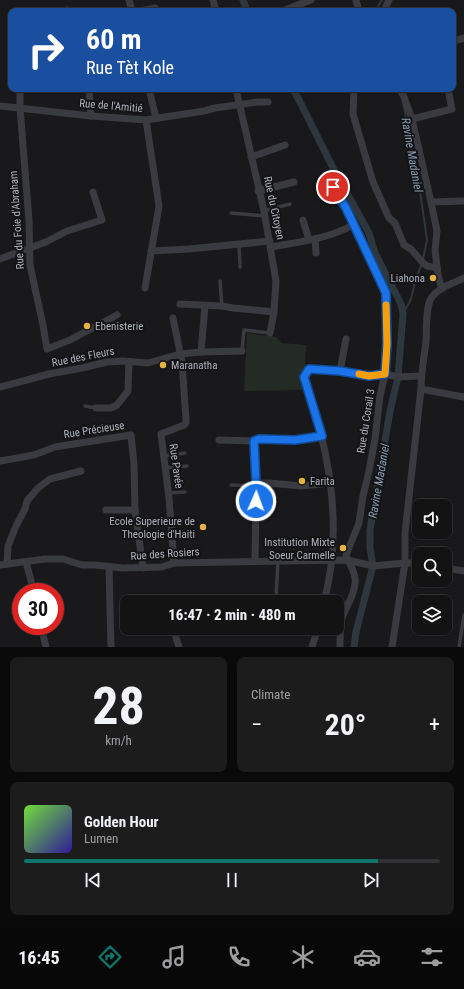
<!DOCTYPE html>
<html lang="en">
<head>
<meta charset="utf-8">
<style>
	body { margin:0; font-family:"Roboto Condensed",sans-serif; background:#1c1c1d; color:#f1f3f6; height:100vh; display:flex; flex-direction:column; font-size:15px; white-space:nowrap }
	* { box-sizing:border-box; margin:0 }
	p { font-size:13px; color:#9d9ea0 }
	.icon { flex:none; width:22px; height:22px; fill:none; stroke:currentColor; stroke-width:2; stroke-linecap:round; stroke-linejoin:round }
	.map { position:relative; height:647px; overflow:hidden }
	.panel { display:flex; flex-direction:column; gap:10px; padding:10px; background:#0a0a0b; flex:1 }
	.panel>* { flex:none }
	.banner { position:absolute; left:8px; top:8px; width:448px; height:84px; border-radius:8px; box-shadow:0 1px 3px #0004,0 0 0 1px #323234; background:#1a4fa0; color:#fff; overflow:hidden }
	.fabs { position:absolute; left:412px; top:499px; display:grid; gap:8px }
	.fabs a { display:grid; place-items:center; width:40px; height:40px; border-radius:8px; background:#131314; box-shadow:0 1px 3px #0004,0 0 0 1px #323234; font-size:20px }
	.speed { position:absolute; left:12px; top:583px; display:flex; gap:8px; font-size:20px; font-weight:700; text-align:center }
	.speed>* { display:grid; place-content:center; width:52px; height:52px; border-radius:50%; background:#131314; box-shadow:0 1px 3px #0004,0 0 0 1px #323234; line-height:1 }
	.speed .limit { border:6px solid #d22; background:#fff; color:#111 }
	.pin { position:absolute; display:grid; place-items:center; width:34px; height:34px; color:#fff; margin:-17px; border:2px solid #fff; border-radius:50%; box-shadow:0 1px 4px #0007 }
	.me { position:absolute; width:44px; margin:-22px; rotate:2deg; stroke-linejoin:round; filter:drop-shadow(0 0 3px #0008) }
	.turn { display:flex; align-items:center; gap:14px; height:84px; padding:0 12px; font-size:18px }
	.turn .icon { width:52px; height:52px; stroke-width:2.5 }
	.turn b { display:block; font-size:28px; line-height:34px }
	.big { font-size:30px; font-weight:700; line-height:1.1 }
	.panel .card { flex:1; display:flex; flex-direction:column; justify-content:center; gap:6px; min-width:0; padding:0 14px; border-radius:8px; background:#1c1c1d }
	.panel .dial { align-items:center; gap:0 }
	.dial b { font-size:52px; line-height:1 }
	.song { display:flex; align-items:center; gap:12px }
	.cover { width:48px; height:48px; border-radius:6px; background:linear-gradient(135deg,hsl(100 70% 55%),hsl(250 70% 35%)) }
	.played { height:4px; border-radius:2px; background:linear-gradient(90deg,#0f766e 85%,#323234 85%) }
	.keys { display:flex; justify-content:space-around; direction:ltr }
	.heat { display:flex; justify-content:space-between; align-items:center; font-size:22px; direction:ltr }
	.panel .tiles { flex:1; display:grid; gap:10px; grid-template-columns:1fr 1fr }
	.card:last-child { grid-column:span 2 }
	.trip { position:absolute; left:120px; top:595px; width:224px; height:40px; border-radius:8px; background:#131314; box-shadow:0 1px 3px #0004,0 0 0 1px #323234; font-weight:700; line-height:40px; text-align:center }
	.dock { display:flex; height:64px; justify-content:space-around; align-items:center; background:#080808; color:#9d9ea0 }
	.dock .icon { width:28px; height:28px }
	.dock .current { color:#0f766e }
	.dock b { font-size:18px; color:#f1f3f6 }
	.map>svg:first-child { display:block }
</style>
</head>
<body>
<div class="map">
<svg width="464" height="647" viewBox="0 0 464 647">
	<rect width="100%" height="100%" fill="#19191b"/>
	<polygon fill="#232b24" points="247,333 276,337 282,343 306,345 304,390 244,391"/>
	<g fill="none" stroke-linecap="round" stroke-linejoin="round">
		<g stroke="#2f373e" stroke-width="2">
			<polyline points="375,11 382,0"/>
			<polyline points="396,89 400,95"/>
			<polyline points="403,102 420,191 427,240 423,259"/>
			<polyline points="403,314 411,299 416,278 422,264"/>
		</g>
		<g stroke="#2f373e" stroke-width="7">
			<polyline points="243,0 247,11"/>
			<polyline points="293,89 300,102 333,168 369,233 375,253 401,304 403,314 398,377 390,411 370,530 370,548 373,566 356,632 354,647"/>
		</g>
		<g stroke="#3a3b40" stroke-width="3.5">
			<polyline points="264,211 290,204"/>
			<polyline points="231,213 265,216"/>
			<polyline points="239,244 240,267"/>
			<polyline points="220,281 222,306"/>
			<polyline points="242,351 244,330 270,333"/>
			<polyline points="85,406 96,408"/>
			<polyline points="164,456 185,453"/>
			<polyline points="165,468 187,466"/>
			<polyline points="231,485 255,486"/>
			<polyline points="169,493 185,492"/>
			<polyline points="276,597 278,561"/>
			<polyline points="459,647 464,615"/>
		</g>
		<g stroke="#3a3b40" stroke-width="7">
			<polyline points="129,0 132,11"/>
			<polyline points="213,0 216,11"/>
			<polyline points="356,0 359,11"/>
			<polyline points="67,10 68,11"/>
			<polyline points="140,11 155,8"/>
			<polyline points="282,11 311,0"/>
			<polyline points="384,11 389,0"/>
			<polyline points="453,41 464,38"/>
			<polyline points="20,89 20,108 29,220 30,265 43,325 47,349 70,340 117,315"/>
			<polyline points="89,89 91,116"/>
			<polyline points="149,89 156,118"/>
			<polyline points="236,89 264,211 276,281 274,312 270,333"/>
			<polyline points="354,89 353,114 373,182 389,218 395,223 404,245 411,249 423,263 427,266 437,268"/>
			<polyline points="401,89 412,119 431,202 437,231 435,250 438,275 442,289"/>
			<polyline points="0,106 91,116 146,120 204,111 215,108 258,102 268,102"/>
			<polyline points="412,119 452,109 448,89"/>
			<polyline points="251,157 285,145"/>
			<path d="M329,180L346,208L386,293L387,344L385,374L380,396L375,439L369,471L363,496L359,523L346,555C348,563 354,569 355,578C357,593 344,608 341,622C340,630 340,639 340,647"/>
			<polyline points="258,191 294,182"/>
			<polyline points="431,202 464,201"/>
			<polyline points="303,220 309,240"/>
			<polyline points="315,239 316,253"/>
			<path d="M271,247C298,242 328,239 353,225"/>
			<polyline points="151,251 189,249 270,241"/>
			<polyline points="0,259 46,242 67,231 102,220 93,192"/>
			<polyline points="145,288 159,206 146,120"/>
			<polyline points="180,304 222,306 233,308 274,312"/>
			<polyline points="173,318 182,362 186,420 186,423 184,425 161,434 169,498 174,563"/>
			<polyline points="201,352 205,306"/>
			<polyline points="340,371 346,339"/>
			<polyline points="0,387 49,374 82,368 107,362 123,361 148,363 180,354 201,352 242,351"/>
			<polyline points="421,389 464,397"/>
			<polyline points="96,408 111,408 117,405 128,391 129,362"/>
			<polyline points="219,440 254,441"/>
			<polyline points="0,461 34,455 55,447 131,435 134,464 135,510 143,568"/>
			<polyline points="256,483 269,483 301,486 330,483"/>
			<polyline points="106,510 135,510"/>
			<path d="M255,561C256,521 256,481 254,441C267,435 283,441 296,440C305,440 314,438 322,436"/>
			<polyline points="26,562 34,592"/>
			<polyline points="7,564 8,546 16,526 25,509 27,501 38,488 50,479 81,471"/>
			<polyline points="0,565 45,559 63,559 82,565 95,565 123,568 162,567 174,563 347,560 373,566 405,563 419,563"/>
			<polyline points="109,567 111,647"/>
			<polyline points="445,568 464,571"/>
			<path d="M324,602C344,527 329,449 304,377L309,369L340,371L369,376L385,374L398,377L421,376"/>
			<polyline points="41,626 46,647"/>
			<polyline points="282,628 316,632"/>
			<polyline points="174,631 179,647"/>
			<polyline points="312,647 318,628"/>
			<path d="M392,647L405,563V533L421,389C421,373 424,358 426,342C427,330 425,306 432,297C439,287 454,283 464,278"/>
		</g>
	</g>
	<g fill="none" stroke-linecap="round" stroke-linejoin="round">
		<g stroke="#114b97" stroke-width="10">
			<polyline id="route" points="256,501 256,483 254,441 259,439 295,440 322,436 304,377 309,369 340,371 369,376 385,374 387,344 386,293 346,208 333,187"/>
		</g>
		<use href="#route" stroke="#1a73e8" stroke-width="7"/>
		<polyline stroke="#f59e0b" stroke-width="7" points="359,374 369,376 385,374 387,344 386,305"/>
	</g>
	<g fill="#e7b245" stroke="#141416" stroke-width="1.5">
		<circle cx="433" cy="278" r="4"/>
		<circle cx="87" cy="326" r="4"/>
		<circle cx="163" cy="365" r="4"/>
		<circle cx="302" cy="481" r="4"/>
		<circle cx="203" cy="527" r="4"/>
		<circle cx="343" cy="548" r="4"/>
	</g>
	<g text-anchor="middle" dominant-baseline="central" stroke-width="4" stroke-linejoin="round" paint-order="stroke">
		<g font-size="11" fill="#acb0ba" stroke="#141416">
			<text transform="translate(111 106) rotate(5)">Rue de l'Amitié</text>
			<text transform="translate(274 208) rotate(78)">Rue du Citoyen</text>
			<text transform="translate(17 220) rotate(-94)">Rue du Foie d'Abraham</text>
			<text transform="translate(83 357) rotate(-11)">Rue des Fleurs</text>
			<text transform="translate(366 421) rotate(-81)">Rue du Corail 3</text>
			<text transform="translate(94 430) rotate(-9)">Rue Précieuse</text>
			<text transform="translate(176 466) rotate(82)">Rue Pavée</text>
			<text transform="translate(165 554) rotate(-4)">Rue des Rosiers</text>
		</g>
		<g font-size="11" fill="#acb0ba" stroke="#141416" text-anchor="end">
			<text x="425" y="278">Liahona</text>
			<text x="95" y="326" text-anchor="start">Ebenisterie</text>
			<text x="171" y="365" text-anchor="start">Maranatha</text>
			<text x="310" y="481" text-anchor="start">Farita</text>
			<text x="195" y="521">Ecole Superieure de<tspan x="195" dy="13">Theologie d'Haiti</tspan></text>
			<text x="335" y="542">Institution Mixte<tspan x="335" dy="13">Soeur Carmelle</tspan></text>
		</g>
		<g font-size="12" font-style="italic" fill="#869db2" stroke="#141416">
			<text transform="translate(412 155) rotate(80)">Ravine Madaniel</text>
			<text transform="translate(379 481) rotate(-80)">Ravine Madaniel</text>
		</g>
	</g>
</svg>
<div class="fabs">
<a><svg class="icon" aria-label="sound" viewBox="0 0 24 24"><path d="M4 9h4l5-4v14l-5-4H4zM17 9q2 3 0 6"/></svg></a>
<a><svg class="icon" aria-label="search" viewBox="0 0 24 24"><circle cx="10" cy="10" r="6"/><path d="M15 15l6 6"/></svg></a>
<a><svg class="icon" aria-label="layers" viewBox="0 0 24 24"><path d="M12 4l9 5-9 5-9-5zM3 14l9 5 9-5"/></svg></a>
</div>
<div class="speed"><div class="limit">30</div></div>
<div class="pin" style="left:333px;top:187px;background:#d93025"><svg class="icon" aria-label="arrive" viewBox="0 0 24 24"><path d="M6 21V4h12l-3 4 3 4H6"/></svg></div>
<svg class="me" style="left:256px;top:501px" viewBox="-20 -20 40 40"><circle r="17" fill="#1a73e8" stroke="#fff" stroke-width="3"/><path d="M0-11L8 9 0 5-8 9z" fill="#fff"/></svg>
<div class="trip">16:47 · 2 min · 480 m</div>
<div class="banner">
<div class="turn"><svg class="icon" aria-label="right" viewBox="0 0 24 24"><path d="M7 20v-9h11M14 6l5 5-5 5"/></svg><div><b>60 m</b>Rue Tèt Kole</div></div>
</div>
</div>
<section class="panel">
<div class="tiles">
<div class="card dial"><b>28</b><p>km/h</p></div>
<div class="card"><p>Climate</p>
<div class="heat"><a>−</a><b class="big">20°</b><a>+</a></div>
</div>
<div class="card">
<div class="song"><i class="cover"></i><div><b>Golden Hour</b><p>Lumen</p></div></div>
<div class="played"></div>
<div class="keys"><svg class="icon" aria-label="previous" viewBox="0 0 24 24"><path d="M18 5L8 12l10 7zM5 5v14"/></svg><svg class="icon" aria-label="pause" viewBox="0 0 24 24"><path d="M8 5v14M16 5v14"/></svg><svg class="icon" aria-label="next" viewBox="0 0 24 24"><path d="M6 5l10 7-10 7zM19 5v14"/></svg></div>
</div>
</div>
</section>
<nav class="dock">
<b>16:45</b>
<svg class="icon current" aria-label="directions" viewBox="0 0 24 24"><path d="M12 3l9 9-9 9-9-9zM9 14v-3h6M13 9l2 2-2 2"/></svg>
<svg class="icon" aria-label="music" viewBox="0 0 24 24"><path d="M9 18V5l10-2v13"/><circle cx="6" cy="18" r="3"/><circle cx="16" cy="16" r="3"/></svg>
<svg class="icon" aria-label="phone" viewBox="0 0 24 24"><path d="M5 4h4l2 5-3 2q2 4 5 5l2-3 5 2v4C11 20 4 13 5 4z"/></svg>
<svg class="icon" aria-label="climate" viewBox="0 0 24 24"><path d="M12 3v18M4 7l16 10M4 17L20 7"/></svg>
<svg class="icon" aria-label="car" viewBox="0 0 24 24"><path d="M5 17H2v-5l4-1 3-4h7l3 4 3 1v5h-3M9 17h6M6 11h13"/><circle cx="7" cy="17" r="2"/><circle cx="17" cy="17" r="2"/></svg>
<svg class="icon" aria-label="filters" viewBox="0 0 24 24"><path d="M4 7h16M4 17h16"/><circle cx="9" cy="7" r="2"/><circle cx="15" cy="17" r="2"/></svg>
</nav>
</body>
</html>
